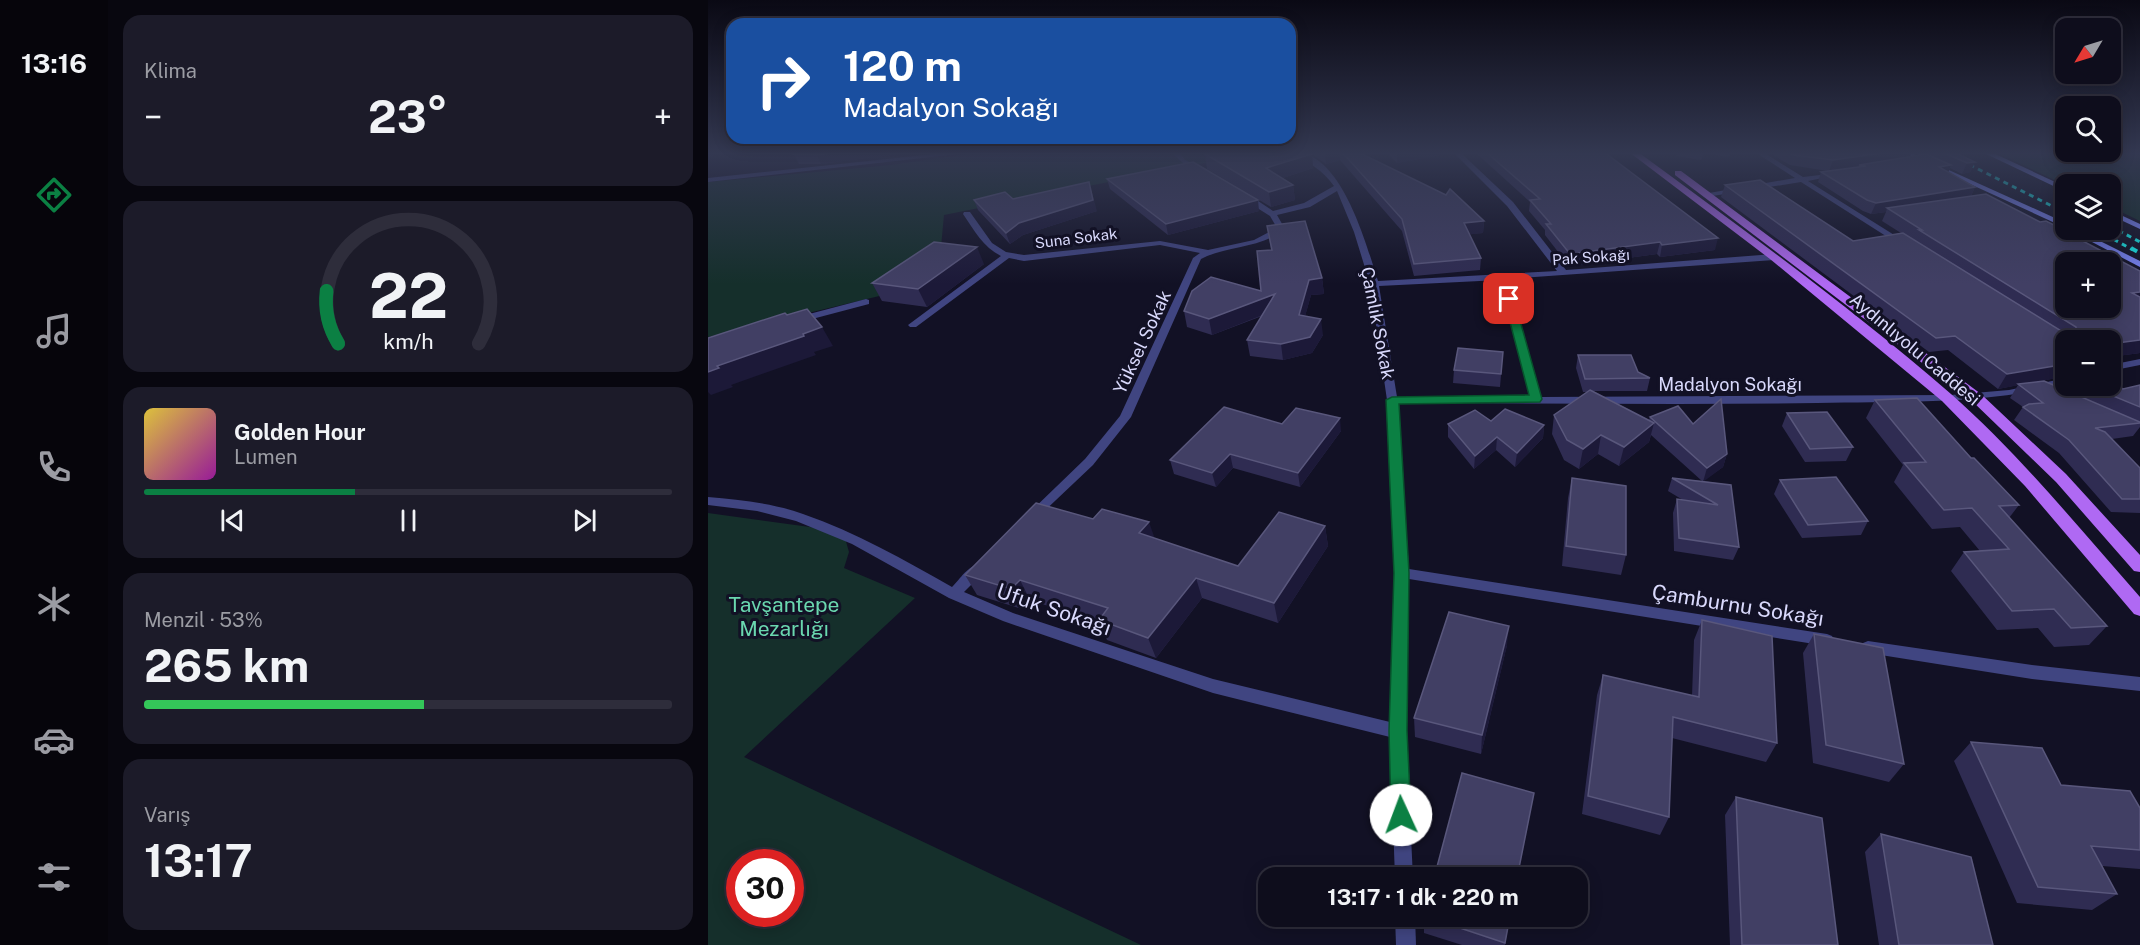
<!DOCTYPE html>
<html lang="tr">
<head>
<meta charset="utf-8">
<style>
	body { margin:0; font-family:"Public Sans",sans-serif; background:#1c1b29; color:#f1f3f6; height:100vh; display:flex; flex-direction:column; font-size:22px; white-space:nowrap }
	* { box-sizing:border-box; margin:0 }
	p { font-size:20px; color:#9b9ca3 }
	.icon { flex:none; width:33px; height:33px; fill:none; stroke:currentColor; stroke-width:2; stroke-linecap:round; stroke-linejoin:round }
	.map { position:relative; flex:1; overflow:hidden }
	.side { display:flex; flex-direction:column; gap:15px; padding:15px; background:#08070f; width:600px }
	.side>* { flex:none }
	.guide { position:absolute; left:18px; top:18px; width:570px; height:126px; border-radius:18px; box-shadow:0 3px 15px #0003,0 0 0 2px #2e2d3b; background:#1a4fa0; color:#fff; overflow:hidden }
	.needle { width:39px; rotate:232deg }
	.tools { position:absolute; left:1347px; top:18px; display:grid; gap:12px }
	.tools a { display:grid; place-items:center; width:66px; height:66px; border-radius:12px; background:#0e0d1c; box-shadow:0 3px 15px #0003,0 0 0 2px #2e2d3b; font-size:30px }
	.speed { position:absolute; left:18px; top:849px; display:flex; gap:12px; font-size:30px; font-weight:700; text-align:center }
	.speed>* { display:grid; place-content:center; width:78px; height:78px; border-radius:50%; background:#0e0d1c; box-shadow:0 3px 15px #0003,0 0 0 2px #2e2d3b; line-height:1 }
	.speed .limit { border:9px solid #d22; background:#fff; color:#111 }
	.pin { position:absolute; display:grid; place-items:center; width:51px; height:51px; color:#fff; margin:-26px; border-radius:12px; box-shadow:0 3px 9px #0006 }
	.me { position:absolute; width:66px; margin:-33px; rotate:358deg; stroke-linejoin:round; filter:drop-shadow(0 0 4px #0008) }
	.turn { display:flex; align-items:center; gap:21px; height:126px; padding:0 18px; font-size:27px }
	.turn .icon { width:78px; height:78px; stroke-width:2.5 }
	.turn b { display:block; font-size:42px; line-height:51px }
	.big { font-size:45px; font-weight:700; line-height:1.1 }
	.side .tile { flex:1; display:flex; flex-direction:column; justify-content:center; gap:9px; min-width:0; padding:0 21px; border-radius:18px; background:#1c1b29 }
	.side .dial { align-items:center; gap:0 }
	.dial svg { height:156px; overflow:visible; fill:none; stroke:#2e2d3b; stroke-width:7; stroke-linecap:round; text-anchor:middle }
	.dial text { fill:#f1f3f6; stroke:none }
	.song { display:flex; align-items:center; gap:18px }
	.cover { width:72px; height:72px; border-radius:9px; background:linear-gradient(135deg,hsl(50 70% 55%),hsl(300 70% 35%)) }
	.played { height:6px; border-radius:3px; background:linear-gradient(90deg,#0b8043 40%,#2e2d3b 40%) }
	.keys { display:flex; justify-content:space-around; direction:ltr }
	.heat { display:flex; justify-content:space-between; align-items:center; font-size:33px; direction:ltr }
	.charge { height:9px; border-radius:4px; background:linear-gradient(90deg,#34c759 53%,#2e2d3b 0) }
	.trip { position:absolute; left:550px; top:867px; width:330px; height:60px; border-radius:18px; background:#0e0d1c; box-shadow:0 3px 15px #0003,0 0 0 2px #2e2d3b; font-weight:700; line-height:60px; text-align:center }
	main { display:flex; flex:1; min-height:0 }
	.tab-bar { display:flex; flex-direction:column; width:108px; justify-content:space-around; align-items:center; background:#06050b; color:#9b9ca3 }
	.tab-bar .icon { width:42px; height:42px }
	.tab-bar .selected { color:#0b8043 }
	.tab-bar b { font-size:27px; color:#f1f3f6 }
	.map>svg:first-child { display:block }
</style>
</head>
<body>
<main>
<nav class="tab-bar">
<b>13:16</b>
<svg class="icon selected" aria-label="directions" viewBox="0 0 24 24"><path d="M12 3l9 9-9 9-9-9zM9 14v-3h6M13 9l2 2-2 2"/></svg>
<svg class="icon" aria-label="music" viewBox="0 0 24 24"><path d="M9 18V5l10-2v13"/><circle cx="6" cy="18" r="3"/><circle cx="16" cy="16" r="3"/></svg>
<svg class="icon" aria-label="phone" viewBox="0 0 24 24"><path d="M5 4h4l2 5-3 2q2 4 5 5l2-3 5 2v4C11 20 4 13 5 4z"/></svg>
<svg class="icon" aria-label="climate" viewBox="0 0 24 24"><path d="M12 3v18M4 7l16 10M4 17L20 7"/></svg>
<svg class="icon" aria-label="car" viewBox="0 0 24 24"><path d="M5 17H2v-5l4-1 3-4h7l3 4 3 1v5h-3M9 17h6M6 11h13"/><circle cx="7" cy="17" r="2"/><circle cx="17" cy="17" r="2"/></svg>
<svg class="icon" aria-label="filters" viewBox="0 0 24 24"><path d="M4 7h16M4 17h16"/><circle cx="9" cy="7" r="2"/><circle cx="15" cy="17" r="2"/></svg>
</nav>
<section class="side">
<div class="tile"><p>Klima</p>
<div class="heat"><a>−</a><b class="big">23°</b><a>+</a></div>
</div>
<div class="tile dial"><svg viewBox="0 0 100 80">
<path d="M14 69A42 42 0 1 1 86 69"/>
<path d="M14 69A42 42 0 0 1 8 42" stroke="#0b8043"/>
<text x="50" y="56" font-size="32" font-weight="700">22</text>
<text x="50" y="72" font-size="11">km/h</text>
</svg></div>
<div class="tile">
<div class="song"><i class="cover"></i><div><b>Golden Hour</b><p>Lumen</p></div></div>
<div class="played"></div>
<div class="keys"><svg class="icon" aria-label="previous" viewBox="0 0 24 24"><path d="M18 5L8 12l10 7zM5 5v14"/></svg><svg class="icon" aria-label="pause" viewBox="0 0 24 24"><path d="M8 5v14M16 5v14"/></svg><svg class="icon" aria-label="next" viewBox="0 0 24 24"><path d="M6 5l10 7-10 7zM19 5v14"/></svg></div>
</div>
<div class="tile"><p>Menzil · 53%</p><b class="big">265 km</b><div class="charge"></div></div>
<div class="tile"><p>Varış</p><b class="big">13:17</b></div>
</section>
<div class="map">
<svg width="1432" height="945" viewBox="0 0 1432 945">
	<rect width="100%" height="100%" fill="#121125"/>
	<g fill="#152f2b" fill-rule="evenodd">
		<polygon points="272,152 551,152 236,215 232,258 184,293 0,337 0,182 183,165"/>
		<polygon points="1288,152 1432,152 1432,221 1403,207 1402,184 1357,185"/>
		<path d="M0,513L124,530L137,538L141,552L136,568L207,598L36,757L433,945H0ZM32,862H82V914H32Z"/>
	</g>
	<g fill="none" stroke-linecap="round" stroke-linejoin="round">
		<g fill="#404581" fill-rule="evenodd">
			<polygon points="245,152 268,152 0,182 0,178"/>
			<path d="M464,152H471L477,160L496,169C485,173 471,161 464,152Z"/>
			<path d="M586,152C634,152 658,244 670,281L849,271L799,206L745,152H752L805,202L858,270L1066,254L1070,257L1066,260L800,279L833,397L1243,395L1301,390L1358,378V384C1275,405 1193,401 1109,403C969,405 829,403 690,403L701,569L1119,634L1124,636L1126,640L1124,644L1119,646L701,579L698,731L705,878H687L682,737L505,693L295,621L241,598L144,544L88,521L49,511L0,505V497C32,500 65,503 95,514C148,532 196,560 244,587C253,578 262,562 275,565L277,569L275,573L256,592L305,613L505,679L682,722L687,573L679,400L662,284L646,232L629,191L602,207L569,215L577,229C552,249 519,245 493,259L423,417L385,465L329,518H321L319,515L377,459L412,416L485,258L492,253L452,245L316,261L301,258L208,327H202L200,325L293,256C275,247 266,230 255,214L256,212H262L284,243L298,252L316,255L452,241L500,250L546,240L569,228L562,216L535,199V195H541L565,211L596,203L626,186C615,170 600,163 586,152ZM792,280L822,397H689L671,286Z"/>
			<polygon points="1047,152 1055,152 1095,177 1129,173 1129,175 1100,181 1199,243 1192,245 1093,182 998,197 998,193 1001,193 1087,178"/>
			<polygon points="158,299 161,300 161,304 89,323 84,320 86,318"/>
			<polygon points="1432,359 1432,365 1402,371 1402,365"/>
			<polygon points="1160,641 1324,665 1432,677 1432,691 1324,679 1160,653 1155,651 1153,647 1155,643"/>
			<polygon points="687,916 707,916 708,945 688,945"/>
		</g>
		<g fill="#7883f4" fill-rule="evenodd">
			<polygon points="1192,152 1201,152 1358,223 1358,228"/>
			<polygon points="1274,152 1283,152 1358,187 1358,192"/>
			<polygon points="1402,210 1432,224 1432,229 1402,215"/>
			<polygon points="1361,230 1370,230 1432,261 1432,267"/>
		</g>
		<g fill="#af69f3" fill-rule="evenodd">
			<path d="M921,152H930C1036,230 1144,308 1243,394C1312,455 1371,528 1432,597V616L1426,614L1317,486L1234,401L1062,259Z"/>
			<polygon points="967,171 973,171 1273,394 1358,474 1432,555 1432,572 1426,571 1348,482 1263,400 967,175"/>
		</g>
		<g stroke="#15ece9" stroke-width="3" stroke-dasharray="5 4.5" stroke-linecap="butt">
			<polyline points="1236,152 1358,213"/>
			<polyline points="1402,226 1432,242"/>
			<polyline points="1389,230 1425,250"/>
		</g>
		<polyline stroke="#15ece9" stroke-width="4" stroke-dasharray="7 6" stroke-linecap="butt" points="1423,248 1432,253"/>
	</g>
	<g fill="#2f2c52" fill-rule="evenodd">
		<polygon points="0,152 39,152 8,154"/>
		<polygon points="89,152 229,152 182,155 113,164 91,164 86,154"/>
		<polygon points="505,152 650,152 776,221 775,233 761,234 773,258 772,270 706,276 694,231 632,160 618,164 604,154 605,168 575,178 585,185 587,200 563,207 499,169 497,154"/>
		<polygon points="678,152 744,152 743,153 689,163"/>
		<polygon points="767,152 896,152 1007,250 952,257 949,254 861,266 837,235 837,230 821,211 822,202"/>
		<polygon points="969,152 1023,152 1021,157 996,153 993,160 968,156"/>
		<path d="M1060,152H1204L1202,156L1212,155L1206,152H1246L1267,162L1262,172L1254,174L1242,168L1240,172L1267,187L1263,196L1372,238L1371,240L1432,271V353L1402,357V340H1358V386H1402L1415,389L1432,385V427L1425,436L1404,439L1432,468V513L1403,512L1351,453L1306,420L1315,407L1302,398L1310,385L1290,389L1240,350L1221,352L1013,197L1017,185L1145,241L1193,233L1174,221L1178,212L1163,214L1155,211L1110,182L1113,172L1120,171L1082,165ZM1354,377L1348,386L1321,383Z"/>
		<polygon points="399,179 551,211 460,235 402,189"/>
		<polygon points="305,199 389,211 315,235 302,244 270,210 266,200"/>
		<polygon points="559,226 614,278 616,294 603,295 597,316 615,335 604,353 575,360 542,356 539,340 554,316 504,335 479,327 476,311 553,291 563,250"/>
		<polygon points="276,264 219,307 174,301 164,283"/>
		<polygon points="795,352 792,387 745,383 746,370"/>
		<polygon points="870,355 930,372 942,378 939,391 885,391 941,420 942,417 985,424 1019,454 1015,467 995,481 1023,485 1031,547 1025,560 966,551 965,513 969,499 975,500 960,491 964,478 994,481 943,435 941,442 911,466 890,454 871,469 856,460 844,434 846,415 879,392 875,392 868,368"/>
		<polygon points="1167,400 1263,458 1311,505 1301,518 1399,626 1381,645 1346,647 1330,628 1289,630 1243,571 1256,552 1272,551 1252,527 1224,529 1186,482 1195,465 1158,418"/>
		<polygon points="1079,413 1145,447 1138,461 1097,462 1074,426"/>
		<polygon points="783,421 836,425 835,438 807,467 788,450 766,469 740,437 740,424"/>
		<polygon points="574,424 633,431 592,487 525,468 508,487 466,474 462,460"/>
		<polygon points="864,478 918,555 913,575 854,566 860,498"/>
		<polygon points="1072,480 1160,521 1153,535 1094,538 1066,494"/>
		<polygon points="617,526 620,546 570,623 494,598 448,658 399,640 392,623 322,600 314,609 269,595 257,575 447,538 530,566"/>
		<polygon points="994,620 1069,743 1058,762 964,738 961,817 952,835 874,814 889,695 895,675 984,696 986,640"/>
		<polygon points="1106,634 1196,764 1181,782 1105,763 1095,653"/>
		<polygon points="799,645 773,754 707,737 706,718"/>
		<polygon points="1263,742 1353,785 1432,808 1432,869 1394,866 1409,894 1384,910 1309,903 1246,761"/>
		<polygon points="1028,797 1130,945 1022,945 1017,815"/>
		<polygon points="1173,834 1285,945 1171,945 1157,852"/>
		<polygon points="716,916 802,916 797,945 754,945 716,933"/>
	</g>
	<g fill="#1c1938">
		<polygon points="0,152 7,152 8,154 0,160"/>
		<polygon points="129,152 180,152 182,155 113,164 109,155"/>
		<polygon points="621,152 632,152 632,160 618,164 617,153"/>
		<polygon points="694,152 744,152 743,153 689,163 689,153"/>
		<polygon points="1181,152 1204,152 1201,159 1151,165 1150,167 1121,171 1125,160"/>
		<polygon points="604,154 605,168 560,183 558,168"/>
		<polygon points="1267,162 1262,172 1254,174 1259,163"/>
		<polygon points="1243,165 1239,176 1231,167"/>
		<polygon points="381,182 389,211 315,235 302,244 298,233 311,223"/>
		<polygon points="585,185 587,200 563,207 561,192"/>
		<polygon points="1267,187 1262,198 1179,208 1178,212 1163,214 1168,203"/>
		<polygon points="550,200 551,211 460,235 458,224"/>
		<polygon points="776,221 775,233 756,235 756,223"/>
		<polygon points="1010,238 1007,250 952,257 954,245"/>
		<polygon points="952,242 949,254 861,266 862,254"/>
		<polygon points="269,247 276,264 219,307 210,289"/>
		<polygon points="614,278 616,294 603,295 593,331 591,315 601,280"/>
		<polygon points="1432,292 1432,304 1424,293"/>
		<polygon points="567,294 570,309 504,335 501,319"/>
		<polygon points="613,319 615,335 604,353 575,360 573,344"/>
		<polygon points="114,327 125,346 106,352 108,355 23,385 25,387 3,395 0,392 0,372 9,366"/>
		<polygon points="1432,340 1432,353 1402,357 1402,344"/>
		<polygon points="1358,351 1358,376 1355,375 1354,377 1290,389 1299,374"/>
		<polygon points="632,418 633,431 592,487 590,473"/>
		<polygon points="946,423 941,442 911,466 916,447"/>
		<polygon points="836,425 835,438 807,467 809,453"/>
		<polygon points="893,435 890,454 871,469 875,449"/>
		<polygon points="789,437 788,450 766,469 767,456"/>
		<polygon points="522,454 525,468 508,487 504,473"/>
		<polygon points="1019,454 1015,467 995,482 999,468"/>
		<polygon points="441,522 448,542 431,533"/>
		<polygon points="617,526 620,546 570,623 566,603"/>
		<polygon points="488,578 494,598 448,658 440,638"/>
		<polygon points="312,580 322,600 314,609 303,589"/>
		<polygon points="801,626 799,645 773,754 774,735"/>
	</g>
	<g fill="#413f64" stroke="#59577c" stroke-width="1.5" fill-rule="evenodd">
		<polygon points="89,152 129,152 109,155 86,154"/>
		<polygon points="505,152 602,152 604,154 558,168 585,185 561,192 497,154"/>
		<polygon points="634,152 650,152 738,195 742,189 776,221 756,223 773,258 706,264 694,219"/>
		<polygon points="778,152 896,152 1010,238 954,245 952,242 862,254 838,224 843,224 822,200 832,199"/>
		<polygon points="1080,152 1181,152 1125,160 1085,155"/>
		<polygon points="1234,152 1246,152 1267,162 1259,163"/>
		<polygon points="1218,154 1243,165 1231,167 1267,187 1168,203 1159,200 1113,172 1158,166 1151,165"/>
		<polygon points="485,162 550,200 458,224 399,179"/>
		<path d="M1052,180L1145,241L1195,233L1366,339L1369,338L1368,327L1211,230H1214L1179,208L1278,194L1332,222L1338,221L1372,238H1369L1432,271V292L1424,293L1432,297V340L1402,344V340H1358V364L1299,374L1247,336L1228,338L1017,185ZM1358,262H1402V308H1358Z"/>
		<polygon points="381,182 385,200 311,223 298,233 266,200 297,192 305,199"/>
		<polygon points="597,221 614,278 601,280 591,315 613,319 602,337 573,344 539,340 567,294 501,319 476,311 484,291 503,277 553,291 549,251 564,250 559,226"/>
		<polygon points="226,242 269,247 210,289 164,283"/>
		<polygon points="99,309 114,327 95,334 96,336 9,366 11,368 0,372 0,338 77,313 79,315"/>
		<polygon points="750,348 795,352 793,374 746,370"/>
		<polygon points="870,355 923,355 930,372 942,378 877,379"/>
		<polygon points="1336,381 1432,422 1432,423 1387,428 1397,432 1432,468 1432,499 1414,499 1361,440 1315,407 1321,404 1335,403 1310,384"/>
		<polygon points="1402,381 1415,389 1432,385 1432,407 1381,386 1402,386"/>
		<polygon points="882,390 946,423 916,447 893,435 875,449 859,440 846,415"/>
		<polygon points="1209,398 1263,458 1266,458 1311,505 1291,506 1399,626 1363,628 1346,609 1304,611 1256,552 1301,549 1264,508 1236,510 1196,463 1218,462 1167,400"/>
		<polygon points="1013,399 1019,454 999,468 942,417 970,406 985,424"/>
		<polygon points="516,407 574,424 588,408 632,418 590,473 522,454 504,473 462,460"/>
		<polygon points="797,409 836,425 809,453 789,437 767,456 740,424 767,410 783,421"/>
		<polygon points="1119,412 1145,447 1102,449 1079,413"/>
		<polygon points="1128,477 1160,521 1100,525 1072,480"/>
		<polygon points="864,478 918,486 918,555 858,546"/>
		<polygon points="964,478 1023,485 1031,547 971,538 969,499 1010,505"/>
		<polygon points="328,503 385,519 394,509 441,522 431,533 530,566 571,512 617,526 566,603 488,578 440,638 391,620 400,608 312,580 303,589 257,575"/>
		<polygon points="741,612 801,626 774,735 706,718"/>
		<polygon points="994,620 1064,636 1069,743 965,717 961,817 880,796 895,675 991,697"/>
		<polygon points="1106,634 1175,648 1196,764 1118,745"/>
		<polygon points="1263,742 1334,748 1353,785 1422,791 1432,808 1432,850 1383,846 1409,894 1330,887"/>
		<polygon points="754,773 826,793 809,878 726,878"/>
		<polygon points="1028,797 1114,818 1130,945 1034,945"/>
		<polygon points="1173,834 1263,857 1285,945 1191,945"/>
		<polygon points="716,916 802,916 797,943"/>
	</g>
	<linearGradient id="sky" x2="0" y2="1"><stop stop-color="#0a0914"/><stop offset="0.54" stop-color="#333851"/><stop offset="1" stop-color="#333851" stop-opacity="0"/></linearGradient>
	<rect width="1432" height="284" fill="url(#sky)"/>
	<polygon fill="#0b8043" stroke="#07532c" stroke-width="1.5" points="801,296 806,299 834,399 832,402 691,404 701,573 699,731 703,815 700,822 693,825 686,822 683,815 681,731 686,573 678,400 684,397 821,395 796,299"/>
	<g text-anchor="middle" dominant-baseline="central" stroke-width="6" stroke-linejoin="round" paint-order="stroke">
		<g font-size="15" fill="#d9d9fc" stroke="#121125">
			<text transform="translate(368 238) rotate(-7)">Suna Sokak</text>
			<text transform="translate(883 257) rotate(-4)">Pak Sokağı</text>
		</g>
		<g font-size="18" fill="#d9d9fc" stroke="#121125">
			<text transform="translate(670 323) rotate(79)">Çamlık Sokak</text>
			<text transform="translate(434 342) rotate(-65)">Yüksel Sokak</text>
			<text transform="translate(1207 349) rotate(40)">Aydınlıyolu Caddesi</text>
			<text x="1022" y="384">Madalyon Sokağı</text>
		</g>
		<g font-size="21" fill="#6ad7af" stroke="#121125">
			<text x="76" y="604">Tavşantepe<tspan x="76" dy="24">Mezarlığı</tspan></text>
		</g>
		<g font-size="21" fill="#d9d9fc" stroke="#121125">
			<text transform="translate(1030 605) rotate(9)">Çamburnu Sokağı</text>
			<text transform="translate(346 609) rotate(19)">Ufuk Sokağı</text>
		</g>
	</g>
</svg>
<div class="tools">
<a><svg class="needle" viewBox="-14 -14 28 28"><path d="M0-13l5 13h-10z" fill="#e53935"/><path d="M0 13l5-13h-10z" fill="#9b9ca3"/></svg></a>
<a><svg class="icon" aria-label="search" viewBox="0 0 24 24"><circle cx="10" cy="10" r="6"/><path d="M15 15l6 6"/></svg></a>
<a><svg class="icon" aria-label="layers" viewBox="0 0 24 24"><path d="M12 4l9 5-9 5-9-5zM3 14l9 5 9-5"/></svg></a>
<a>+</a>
<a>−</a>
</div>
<div class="speed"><div class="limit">30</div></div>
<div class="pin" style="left:801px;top:299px;background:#d93025"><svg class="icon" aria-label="arrive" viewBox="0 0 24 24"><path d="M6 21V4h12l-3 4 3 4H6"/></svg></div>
<svg class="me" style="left:693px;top:815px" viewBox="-20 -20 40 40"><circle r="19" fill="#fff"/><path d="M0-13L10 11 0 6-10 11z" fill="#0b8043"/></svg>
<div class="trip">13:17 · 1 dk · 220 m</div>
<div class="guide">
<div class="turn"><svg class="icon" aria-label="right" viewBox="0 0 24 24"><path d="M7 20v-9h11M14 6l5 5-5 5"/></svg><div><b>120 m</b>Madalyon Sokağı</div></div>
</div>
</div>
</main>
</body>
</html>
